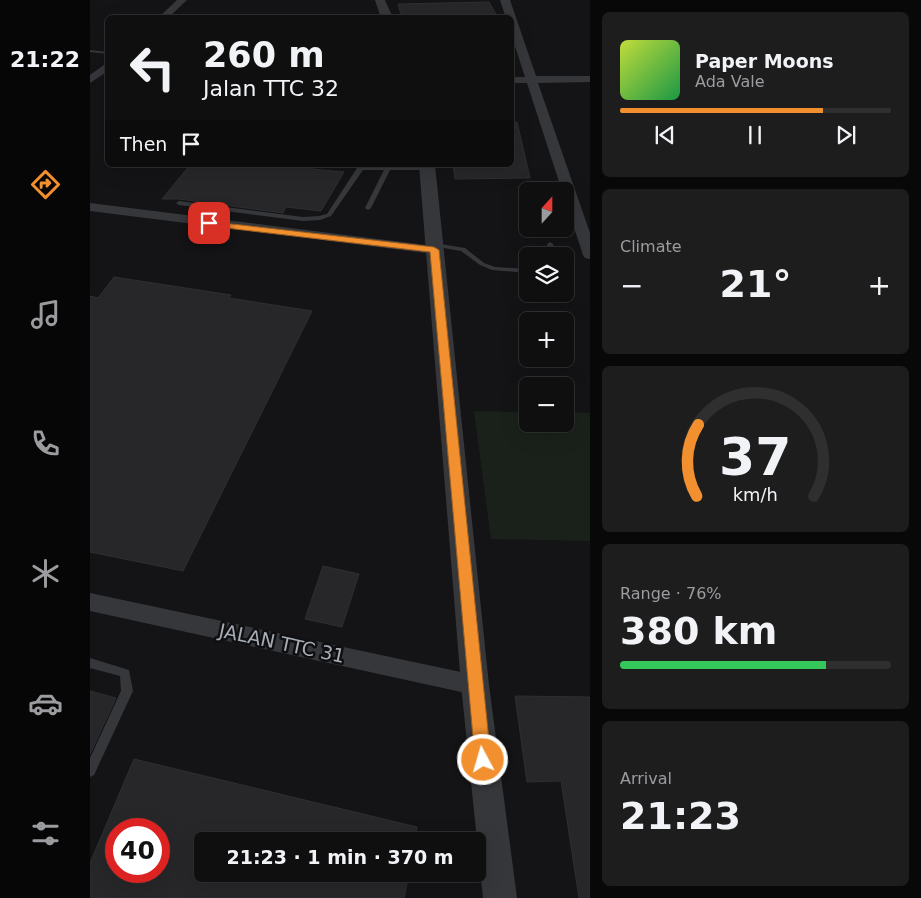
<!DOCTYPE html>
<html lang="en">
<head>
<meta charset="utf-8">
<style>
	body { margin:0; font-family:"DejaVu Sans",sans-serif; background:#1d1d1e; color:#f1f3f6; height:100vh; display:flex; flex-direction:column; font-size:19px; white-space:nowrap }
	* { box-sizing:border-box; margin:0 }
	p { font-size:16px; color:#9b9c9f }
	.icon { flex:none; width:28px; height:28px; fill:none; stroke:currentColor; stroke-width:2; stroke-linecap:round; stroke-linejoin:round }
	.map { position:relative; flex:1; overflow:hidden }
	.panel { display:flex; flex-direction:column; gap:12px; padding:12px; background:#080809; width:331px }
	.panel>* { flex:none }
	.guide { position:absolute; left:15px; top:15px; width:409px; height:152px; border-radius:8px; box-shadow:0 5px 20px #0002,0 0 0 1px #2f2f30; background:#0f0f10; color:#f1f3f6; overflow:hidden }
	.needle { width:32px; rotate:21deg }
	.fabs { position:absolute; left:429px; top:182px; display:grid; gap:10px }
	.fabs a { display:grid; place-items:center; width:55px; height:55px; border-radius:8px; background:#0f0f10; box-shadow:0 5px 20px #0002,0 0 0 1px #2f2f30; font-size:25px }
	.speed { position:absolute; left:15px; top:818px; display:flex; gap:10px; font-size:25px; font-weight:700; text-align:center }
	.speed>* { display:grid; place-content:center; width:65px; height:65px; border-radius:50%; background:#0f0f10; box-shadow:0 5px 20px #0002,0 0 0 1px #2f2f30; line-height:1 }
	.speed .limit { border:8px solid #d22; background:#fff; color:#111 }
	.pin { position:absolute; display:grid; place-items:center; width:42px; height:42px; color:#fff; margin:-21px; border-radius:10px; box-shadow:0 2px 8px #0006 }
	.me { position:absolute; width:55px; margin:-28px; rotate:354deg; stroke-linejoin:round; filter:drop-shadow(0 0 4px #0008) }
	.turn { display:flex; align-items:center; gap:18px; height:105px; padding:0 15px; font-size:22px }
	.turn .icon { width:65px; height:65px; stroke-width:2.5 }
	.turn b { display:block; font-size:35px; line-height:42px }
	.then { display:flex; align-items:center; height:48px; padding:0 15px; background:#0003; gap:10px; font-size:19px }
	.big { font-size:38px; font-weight:800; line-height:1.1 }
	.panel .tile { flex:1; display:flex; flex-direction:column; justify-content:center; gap:8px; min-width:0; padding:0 18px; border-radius:8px; background:#1d1d1e }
	.panel .dial { align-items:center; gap:0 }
	.dial svg { height:130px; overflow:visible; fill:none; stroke:#2f2f30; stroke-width:7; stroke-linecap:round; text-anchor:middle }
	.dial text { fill:#f1f3f6; stroke:none }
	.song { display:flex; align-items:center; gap:15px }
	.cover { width:60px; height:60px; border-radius:8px; background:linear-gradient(135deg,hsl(70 70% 55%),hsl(140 70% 35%)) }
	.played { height:5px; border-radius:2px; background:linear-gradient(90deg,#f2902f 75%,#2f2f30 75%) }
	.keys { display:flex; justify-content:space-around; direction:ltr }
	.heat { display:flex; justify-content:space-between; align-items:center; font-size:28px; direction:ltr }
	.charge { height:8px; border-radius:4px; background:linear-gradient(90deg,#34c759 76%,#2f2f30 0) }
	.trip { position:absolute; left:104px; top:832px; width:292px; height:50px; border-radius:8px; background:#0f0f10; box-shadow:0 5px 20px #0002,0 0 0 1px #2f2f30; font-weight:800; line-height:50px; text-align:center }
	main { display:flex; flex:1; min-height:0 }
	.tabs { display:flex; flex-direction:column; width:90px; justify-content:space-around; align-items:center; background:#060606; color:#9b9c9f }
	.tabs .icon { width:35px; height:35px }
	.tabs .active { color:#f2902f }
	.tabs b { font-size:22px; color:#f1f3f6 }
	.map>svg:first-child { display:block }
</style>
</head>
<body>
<main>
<nav class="tabs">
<b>21:22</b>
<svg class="icon active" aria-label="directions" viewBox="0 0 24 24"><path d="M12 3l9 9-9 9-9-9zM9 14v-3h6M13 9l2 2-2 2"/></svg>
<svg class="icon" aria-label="music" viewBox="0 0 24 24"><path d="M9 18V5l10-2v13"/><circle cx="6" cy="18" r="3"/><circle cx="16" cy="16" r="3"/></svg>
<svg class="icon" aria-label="phone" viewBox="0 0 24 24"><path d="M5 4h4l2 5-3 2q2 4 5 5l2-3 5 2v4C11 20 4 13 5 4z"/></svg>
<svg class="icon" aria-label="climate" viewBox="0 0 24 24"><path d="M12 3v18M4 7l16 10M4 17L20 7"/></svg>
<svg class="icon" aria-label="car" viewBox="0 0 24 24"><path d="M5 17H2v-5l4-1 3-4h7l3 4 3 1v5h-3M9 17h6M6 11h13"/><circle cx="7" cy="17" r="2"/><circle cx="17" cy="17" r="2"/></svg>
<svg class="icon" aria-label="filters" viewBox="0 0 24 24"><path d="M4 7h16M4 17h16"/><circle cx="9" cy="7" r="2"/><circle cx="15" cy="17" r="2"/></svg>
</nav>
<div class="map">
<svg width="500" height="898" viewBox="0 0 500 898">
	<rect width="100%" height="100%" fill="#141416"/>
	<polygon fill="#1a211a" points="384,411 437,412 438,424 475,424 475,412 500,413 500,541 401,539"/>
	<g fill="#27272a" stroke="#2e2f32" fill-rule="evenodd">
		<polygon points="399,2 408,18 312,18 308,4"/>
		<polygon points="427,122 440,178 365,179 363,165 421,165 421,123"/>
		<polygon points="100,165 224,165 222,169 254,172 231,211 196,207 193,213 89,199 72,199"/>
		<polygon points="24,277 141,295 139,298 222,311 93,571 0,552 0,296 8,298"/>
		<polygon points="233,566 269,574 252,627 215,619"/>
		<polygon points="0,691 26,698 0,754"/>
		<polygon points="425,696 500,697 500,898 489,898 471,781 437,782"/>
		<path d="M44,759L327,827L324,841H112V874H319L314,898H0V863ZM26,829H69V871H26Z"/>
	</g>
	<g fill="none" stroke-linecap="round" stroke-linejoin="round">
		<g fill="#35373b" fill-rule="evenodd">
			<polygon points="0,50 18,52 18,54 0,52"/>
			<polygon points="269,165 275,165 275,166 337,166 340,168 337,170 300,170 281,208 278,210 275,208 294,170 273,170 241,216 230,220 213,221 89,205 86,203 89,201 213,217 229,216 237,214"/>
			<polygon points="460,242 463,244 466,256 460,256 457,244"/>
			<polygon points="344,243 375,248 394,263 405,267 438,269 438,273 402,270 390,265 371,251 342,246 342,244"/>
			<polygon points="0,658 39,670 43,691 4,775 0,777 0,758 31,691 30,676 0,668"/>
		</g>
		<g fill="#35373b" fill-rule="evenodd">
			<polygon points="87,0 97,0 78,18 68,18"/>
			<polygon points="410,0 420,0 446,76 500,76 500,82 448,83 500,233 500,259 495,258 493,255 475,200 475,191 472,191 437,83 421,83 421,77 435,77 421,34 421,18 416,18"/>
			<polygon points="18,62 18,71 0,83 0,75"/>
			<polygon points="0,203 344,246 349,247 351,250 349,253 344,254 0,211"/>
			<polygon points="0,593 385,675 393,678 397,685 393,692 385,695 0,611"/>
		</g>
		<g fill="#35373b" fill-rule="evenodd">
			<polygon points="285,0 295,0 303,18 291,18"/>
			<polygon points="329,165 345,165 399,685 427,898 393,898 371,685"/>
		</g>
	</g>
	<polygon fill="#f2902f" stroke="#9d5e1f" points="116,221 344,247 349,250 401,760 399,765 393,767 388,765 385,760 340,252 119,226 116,225"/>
	<g text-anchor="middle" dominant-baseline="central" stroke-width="5" stroke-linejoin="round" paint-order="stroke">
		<g font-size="19" fill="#a6adb6" stroke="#0f0f11">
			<text transform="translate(192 643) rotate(12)">JALAN TTC 31</text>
		</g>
	</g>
</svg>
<div class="fabs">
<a><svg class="needle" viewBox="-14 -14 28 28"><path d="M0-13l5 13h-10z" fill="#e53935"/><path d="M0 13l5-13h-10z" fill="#9b9c9f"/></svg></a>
<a><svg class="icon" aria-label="layers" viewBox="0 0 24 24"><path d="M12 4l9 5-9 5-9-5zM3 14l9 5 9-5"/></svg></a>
<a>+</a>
<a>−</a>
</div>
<div class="speed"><div class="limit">40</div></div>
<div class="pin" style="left:119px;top:223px;background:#d93025"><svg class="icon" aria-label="arrive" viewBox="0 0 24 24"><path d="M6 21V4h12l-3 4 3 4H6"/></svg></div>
<svg class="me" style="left:393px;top:760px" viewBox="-20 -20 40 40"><circle r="17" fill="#f2902f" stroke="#fff" stroke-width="3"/><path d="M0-11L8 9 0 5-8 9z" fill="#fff"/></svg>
<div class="trip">21:23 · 1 min · 370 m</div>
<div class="guide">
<div class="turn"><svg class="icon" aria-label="left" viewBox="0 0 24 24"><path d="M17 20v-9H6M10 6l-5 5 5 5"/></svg><div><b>260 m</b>Jalan TTC 32</div></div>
<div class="then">Then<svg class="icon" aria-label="arrive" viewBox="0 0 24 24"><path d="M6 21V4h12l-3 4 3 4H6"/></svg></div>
</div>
</div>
<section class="panel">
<div class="tile">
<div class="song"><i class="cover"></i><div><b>Paper Moons</b><p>Ada Vale</p></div></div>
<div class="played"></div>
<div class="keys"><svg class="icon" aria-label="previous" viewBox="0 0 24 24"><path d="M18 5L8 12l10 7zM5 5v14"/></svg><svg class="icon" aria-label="pause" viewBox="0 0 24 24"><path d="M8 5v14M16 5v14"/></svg><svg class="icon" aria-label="next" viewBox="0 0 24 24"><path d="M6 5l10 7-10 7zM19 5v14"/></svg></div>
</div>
<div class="tile"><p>Climate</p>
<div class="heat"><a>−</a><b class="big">21°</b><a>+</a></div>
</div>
<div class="tile dial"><svg viewBox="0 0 100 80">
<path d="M14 69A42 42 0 1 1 86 69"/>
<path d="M14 69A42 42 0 0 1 15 25" stroke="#f2902f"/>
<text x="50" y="56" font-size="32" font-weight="700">37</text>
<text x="50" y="72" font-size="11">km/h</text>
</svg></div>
<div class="tile"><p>Range · 76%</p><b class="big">380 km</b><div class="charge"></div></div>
<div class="tile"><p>Arrival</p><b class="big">21:23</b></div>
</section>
</main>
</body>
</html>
